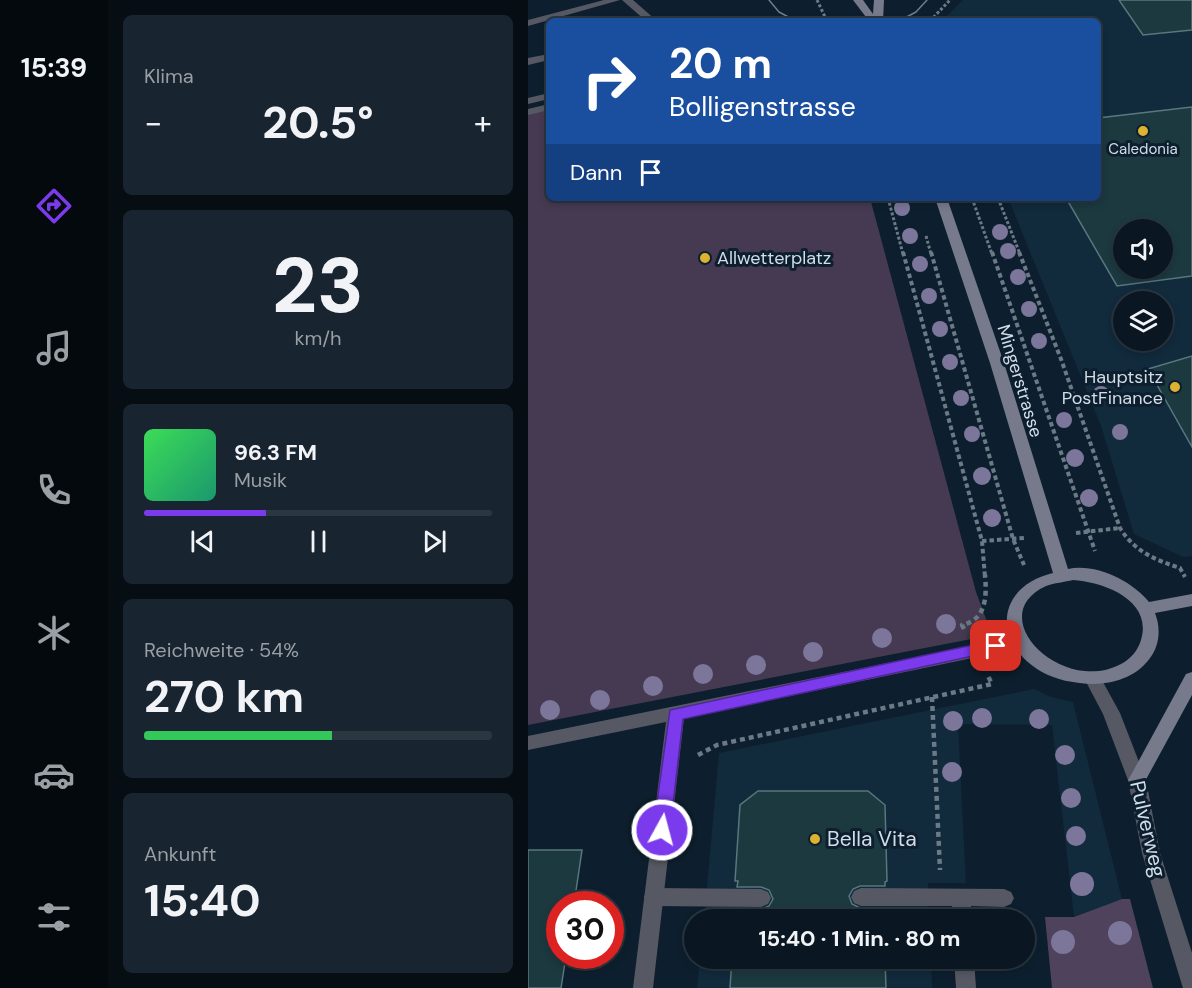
<!DOCTYPE html>
<html lang="de">
<head>
<meta charset="utf-8">
<style>
	body { margin:0; font-family:"DM Sans",sans-serif; background:#18242f; color:#f1f3f6; height:100vh; display:flex; flex-direction:column; font-size:22px; white-space:nowrap }
	* { box-sizing:border-box; margin:0 }
	p { font-size:20px; color:#999fa5 }
	.icon { flex:none; width:33px; height:33px; fill:none; stroke:currentColor; stroke-width:2; stroke-linecap:round; stroke-linejoin:round }
	.map { position:relative; flex:1; overflow:hidden }
	.side { display:flex; flex-direction:column; gap:15px; padding:15px; background:#060d13; width:420px }
	.side>* { flex:none }
	.guide { position:absolute; left:18px; top:18px; width:555px; height:183px; border-radius:9px; box-shadow:0 3px 9px #0003,0 0 0 2px #2a3640; background:#1a4fa0; color:#fff; overflow:hidden }
	.buttons { position:absolute; left:585px; top:219px; display:grid; gap:12px }
	.buttons a { display:grid; place-items:center; width:60px; height:60px; border-radius:50%; background:#0a1722; box-shadow:0 3px 9px #0003,0 0 0 2px #2a3640; font-size:30px }
	.speed { position:absolute; left:18px; top:891px; display:flex; gap:12px; font-size:30px; font-weight:700; text-align:center }
	.speed>* { display:grid; place-content:center; width:78px; height:78px; border-radius:50%; background:#0a1722; box-shadow:0 3px 9px #0003,0 0 0 2px #2a3640; line-height:1 }
	.speed .limit { border:9px solid #d22; background:#fff; color:#111 }
	.pin { position:absolute; display:grid; place-items:center; width:51px; height:51px; color:#fff; margin:-26px; border-radius:12px; box-shadow:0 3px 9px #0006 }
	.me { position:absolute; width:66px; margin:-33px; rotate:7deg; stroke-linejoin:round; filter:drop-shadow(0 0 4px #0008) }
	.turn { display:flex; align-items:center; gap:21px; height:126px; padding:0 24px; font-size:27px }
	.turn .icon { width:78px; height:78px; stroke-width:2.5 }
	.turn b { display:block; font-size:42px; line-height:51px }
	.then { display:flex; align-items:center; height:57px; padding:0 24px; background:#0003; gap:12px; font-size:22px }
	.big { font-size:45px; font-weight:700; line-height:1.1 }
	.side .tile { flex:1; display:flex; flex-direction:column; justify-content:center; gap:9px; min-width:0; padding:0 21px; border-radius:9px; background:#18242f }
	.side .dial { align-items:center; gap:0 }
	.dial b { font-size:78px; line-height:1 }
	.song { display:flex; align-items:center; gap:18px }
	.cover { width:72px; height:72px; border-radius:9px; background:linear-gradient(135deg,hsl(130 70% 55%),hsl(160 70% 35%)) }
	.played { height:6px; border-radius:3px; background:linear-gradient(90deg,#7c3aed 35%,#2a3640 35%) }
	.keys { display:flex; justify-content:space-around; direction:ltr }
	.heat { display:flex; justify-content:space-between; align-items:center; font-size:33px; direction:ltr }
	.charge { height:9px; border-radius:4px; background:linear-gradient(90deg,#34c759 54%,#2a3640 0) }
	.trip { position:absolute; left:156px; top:909px; width:351px; height:60px; border-radius:30px; background:#0a1722; box-shadow:0 3px 9px #0003,0 0 0 2px #2a3640; font-weight:700; line-height:60px; text-align:center }
	main { display:flex; flex:1; min-height:0 }
	.tab-bar { display:flex; flex-direction:column; width:108px; justify-content:space-around; align-items:center; background:#04090e; color:#999fa5 }
	.tab-bar .icon { width:42px; height:42px }
	.tab-bar .selected { color:#7c3aed }
	.tab-bar b { font-size:27px; color:#f1f3f6 }
	.map>svg:first-child { display:block }
</style>
</head>
<body>
<main>
<nav class="tab-bar">
<b>15:39</b>
<svg class="icon selected" aria-label="directions" viewBox="0 0 24 24"><path d="M12 3l9 9-9 9-9-9zM9 14v-3h6M13 9l2 2-2 2"/></svg>
<svg class="icon" aria-label="music" viewBox="0 0 24 24"><path d="M9 18V5l10-2v13"/><circle cx="6" cy="18" r="3"/><circle cx="16" cy="16" r="3"/></svg>
<svg class="icon" aria-label="phone" viewBox="0 0 24 24"><path d="M5 4h4l2 5-3 2q2 4 5 5l2-3 5 2v4C11 20 4 13 5 4z"/></svg>
<svg class="icon" aria-label="climate" viewBox="0 0 24 24"><path d="M12 3v18M4 7l16 10M4 17L20 7"/></svg>
<svg class="icon" aria-label="car" viewBox="0 0 24 24"><path d="M5 17H2v-5l4-1 3-4h7l3 4 3 1v5h-3M9 17h6M6 11h13"/><circle cx="7" cy="17" r="2"/><circle cx="17" cy="17" r="2"/></svg>
<svg class="icon" aria-label="filters" viewBox="0 0 24 24"><path d="M4 7h16M4 17h16"/><circle cx="9" cy="7" r="2"/><circle cx="15" cy="17" r="2"/></svg>
</nav>
<section class="side">
<div class="tile"><p>Klima</p>
<div class="heat"><a>−</a><b class="big">20.5°</b><a>+</a></div>
</div>
<div class="tile dial"><b>23</b><p>km/h</p></div>
<div class="tile">
<div class="song"><i class="cover"></i><div><b>96.3 FM</b><p>Musik</p></div></div>
<div class="played"></div>
<div class="keys"><svg class="icon" aria-label="previous" viewBox="0 0 24 24"><path d="M18 5L8 12l10 7zM5 5v14"/></svg><svg class="icon" aria-label="pause" viewBox="0 0 24 24"><path d="M8 5v14M16 5v14"/></svg><svg class="icon" aria-label="next" viewBox="0 0 24 24"><path d="M6 5l10 7-10 7zM19 5v14"/></svg></div>
</div>
<div class="tile"><p>Reichweite · 54%</p><b class="big">270 km</b><div class="charge"></div></div>
<div class="tile"><p>Ankunft</p><b class="big">15:40</b></div>
</section>
<div class="map">
<svg width="664" height="988" viewBox="0 0 664 988">
	<rect width="100%" height="100%" fill="#0d1f2e"/>
	<g fill="#112a3c" fill-rule="evenodd">
		<path d="M435,0H664V556L655,557L606,534L573,426L480,198H570V21H414ZM596,230H634V268H596ZM596,302H634V340H596Z"/>
		<polygon points="506,689 523,697 545,702 594,899 546,917 524,725 430,724 438,883 400,883 401,919 176,920 191,753"/>
		<polygon points="172,959 403,959 404,988 169,988"/>
	</g>
	<polygon fill="#453a51" points="21,109 21,198 342,198 448,592 464,635 0,725 0,113"/>
	<polygon fill="#4f425d" points="594,899 602,899 625,988 524,988 517,917 546,917"/>
	<g fill="#1b393f" stroke="#58777e" stroke-width="1.5" fill-rule="evenodd">
		<polygon points="591,0 664,0 664,30 615,35"/>
		<path d="M664,107V276L589,286L538,198H570V118ZM596,230H634V268H596Z"/>
		<polygon points="664,356 664,447 620,369"/>
		<polygon points="230,791 340,791 357,805 359,881 357,882 357,886 332,886 325,889 321,896 324,904 332,908 357,908 357,920 207,920 208,909 234,909 241,906 245,899 241,890 233,887 209,887 210,881 207,881 212,805"/>
		<polygon points="0,850 54,850 46,904 32,904 32,956 38,956 33,988 0,988"/>
		<polygon points="204,958 357,958 358,988 202,988"/>
	</g>
	<g fill="none" stroke-linecap="round" stroke-linejoin="round">
		<g stroke="#6b7a86" stroke-width="3" stroke-dasharray="3 2" stroke-linecap="butt">
			<polyline points="289,0 299,21"/>
			<polyline points="402,21 422,0"/>
			<polyline points="360,198 375,254"/>
			<polyline points="444,198 464,254"/>
			<polyline points="470,198 492,254"/>
			<polyline points="398,236 403,254"/>
		</g>
		<g stroke="#6b7a86" stroke-width="4" stroke-dasharray="4.5 3" stroke-linecap="butt">
			<polyline points="375,252 454,541 457,577"/>
			<polyline points="403,252 485,539 496,565"/>
			<polyline points="464,252 567,551"/>
			<path d="M491,252L533,359L592,528C606,551 627,560 652,568L657,577"/>
			<polyline points="548,533 592,528"/>
			<polyline points="454,541 496,538"/>
		</g>
		<g stroke="#6b7a86" stroke-width="4.5" stroke-dasharray="5 4" stroke-linecap="butt">
			<path d="M436,629L434,625C458,620 459,597 457,575"/>
			<polyline points="404,697 412,870"/>
			<polyline points="170,755 189,745 464,684 459,674"/>
		</g>
		<g fill="#565963" fill-rule="evenodd">
			<polygon points="76,0 92,0 0,26 0,20"/>
			<polygon points="94,0 105,0 129,21 118,21"/>
			<polygon points="21,54 21,60 0,65 0,58"/>
			<polygon points="21,93 21,99 0,104 0,98"/>
			<polygon points="126,888 233,889 240,892 243,898 240,904 233,907 126,906 119,903 116,897 119,891"/>
			<polygon points="333,888 476,889 483,892 486,898 483,904 476,907 443,906 444,920 424,920 424,906 333,906 326,903 323,897 326,891"/>
			<polygon points="426,958 446,958 448,988 428,988"/>
		</g>
		<g fill="#565963" fill-rule="evenodd">
			<polygon points="21,104 21,110 0,115 0,109"/>
			<polygon points="492,636 498,638 500,642 498,646 492,648 156,718 125,988 105,988 138,722 0,750 0,736"/>
			<polygon points="564,671 570,673 592,713 618,780 632,853 664,953 664,988 655,988 654,985 614,853 600,780 575,714 556,678 558,673"/>
		</g>
		<g fill="#767a8b" fill-rule="evenodd">
			<polygon points="325,0 335,0 345,14 346,0 356,0 355,21 341,21"/>
			<path d="M407,198H419L476,363L540,569C568,563 604,581 621,602L664,594V606L627,613C634,631 631,650 617,664C603,679 582,684 562,684C546,683 528,680 514,672C464,643 467,587 525,573L462,363ZM545,580C576,582 625,600 613,640C610,650 603,659 593,664C534,696 453,616 518,586C526,583 537,582 545,580Z"/>
			<polygon points="664,672 664,695 615,785 609,788 603,785 600,780 603,775 658,674"/>
		</g>
		<g stroke="#6e7d89" stroke-width="1.5">
			<polyline points="241,0 251,12 268,21"/>
			<polyline points="371,21 388,12 399,0"/>
		</g>
	</g>
	<g fill="#7b769a">
		<circle cx="374" cy="208" r="8"/>
		<circle cx="472" cy="232" r="8"/>
		<circle cx="382" cy="236" r="8"/>
		<circle cx="480" cy="251" r="8"/>
		<circle cx="392" cy="264" r="8"/>
		<circle cx="490" cy="277" r="8"/>
		<circle cx="401" cy="296" r="8"/>
		<circle cx="501" cy="309" r="8"/>
		<circle cx="412" cy="329" r="8"/>
		<circle cx="511" cy="341" r="8"/>
		<circle cx="422" cy="362" r="8"/>
		<circle cx="573" cy="394" r="8"/>
		<circle cx="433" cy="398" r="8"/>
		<circle cx="536" cy="420" r="8"/>
		<circle cx="592" cy="432" r="8"/>
		<circle cx="444" cy="434" r="8"/>
		<circle cx="547" cy="458" r="9"/>
		<circle cx="454" cy="476" r="9"/>
		<circle cx="561" cy="498" r="9"/>
		<circle cx="464" cy="518" r="9"/>
		<circle cx="418" cy="624" r="10"/>
		<circle cx="354" cy="638" r="10"/>
		<circle cx="285" cy="652" r="10"/>
		<circle cx="228" cy="665" r="10"/>
		<circle cx="175" cy="674" r="10"/>
		<circle cx="125" cy="686" r="10"/>
		<circle cx="72" cy="700" r="10"/>
		<circle cx="22" cy="710" r="10"/>
		<circle cx="454" cy="718" r="10"/>
		<circle cx="511" cy="719" r="10"/>
		<circle cx="425" cy="721" r="10"/>
		<circle cx="537" cy="755" r="10"/>
		<circle cx="424" cy="772" r="10"/>
		<circle cx="543" cy="798" r="10"/>
		<circle cx="548" cy="836" r="10"/>
		<circle cx="554" cy="884" r="12"/>
		<circle cx="592" cy="933" r="12"/>
		<circle cx="535" cy="942" r="12"/>
	</g>
	<polygon fill="#7c3aed" stroke="#51269a" stroke-width="1.5" points="468,640 473,641 476,646 473,650 468,651 155,719 142,830 140,836 134,838 128,836 125,830 142,710"/>
	<g fill="#dcb233" stroke="#0d1f2e" stroke-width="2">
		<circle cx="615" cy="131" r="6"/>
		<circle cx="177" cy="258" r="6"/>
		<circle cx="647" cy="387" r="6"/>
		<circle cx="287" cy="839" r="6"/>
	</g>
	<g text-anchor="middle" dominant-baseline="central" stroke-width="6" stroke-linejoin="round" paint-order="stroke">
		<g font-size="15" fill="#d1dde7" stroke="#0d1f2e">
			<text x="615" y="149">Caledonia</text>
		</g>
		<g font-size="18" fill="#d1dde7" stroke="#0d1f2e" text-anchor="start">
			<text x="189" y="258">Allwetterplatz</text>
			<text x="635" y="377" text-anchor="end">Hauptsitz<tspan x="635" dy="21">PostFinance</tspan></text>
		</g>
		<g font-size="18" fill="#d1dde7" stroke="#0d1f2e">
			<text transform="translate(492 381) rotate(73)">Mingerstrasse</text>
		</g>
		<g font-size="21" fill="#d1dde7" stroke="#0d1f2e">
			<text transform="translate(620 829) rotate(77)">Pulverweg</text>
		</g>
		<g font-size="21" fill="#d1dde7" stroke="#0d1f2e" text-anchor="start">
			<text x="299" y="839">Bella Vita</text>
		</g>
	</g>
</svg>
<div class="buttons">
<a><svg class="icon" aria-label="sound" viewBox="0 0 24 24"><path d="M4 9h4l5-4v14l-5-4H4zM17 9q2 3 0 6"/></svg></a>
<a><svg class="icon" aria-label="layers" viewBox="0 0 24 24"><path d="M12 4l9 5-9 5-9-5zM3 14l9 5 9-5"/></svg></a>
</div>
<div class="speed"><div class="limit">30</div></div>
<div class="pin" style="left:468px;top:646px;background:#d93025"><svg class="icon" aria-label="arrive" viewBox="0 0 24 24"><path d="M6 21V4h12l-3 4 3 4H6"/></svg></div>
<svg class="me" style="left:134px;top:830px" viewBox="-20 -20 40 40"><circle r="17" fill="#7c3aed" stroke="#fff" stroke-width="3"/><path d="M0-11L8 9 0 5-8 9z" fill="#fff"/></svg>
<div class="trip">15:40 · 1 Min. · 80 m</div>
<div class="guide">
<div class="turn"><svg class="icon" aria-label="right" viewBox="0 0 24 24"><path d="M7 20v-9h11M14 6l5 5-5 5"/></svg><div><b>20 m</b>Bolligenstrasse</div></div>
<div class="then">Dann<svg class="icon" aria-label="arrive" viewBox="0 0 24 24"><path d="M6 21V4h12l-3 4 3 4H6"/></svg></div>
</div>
</div>
</main>
</body>
</html>
